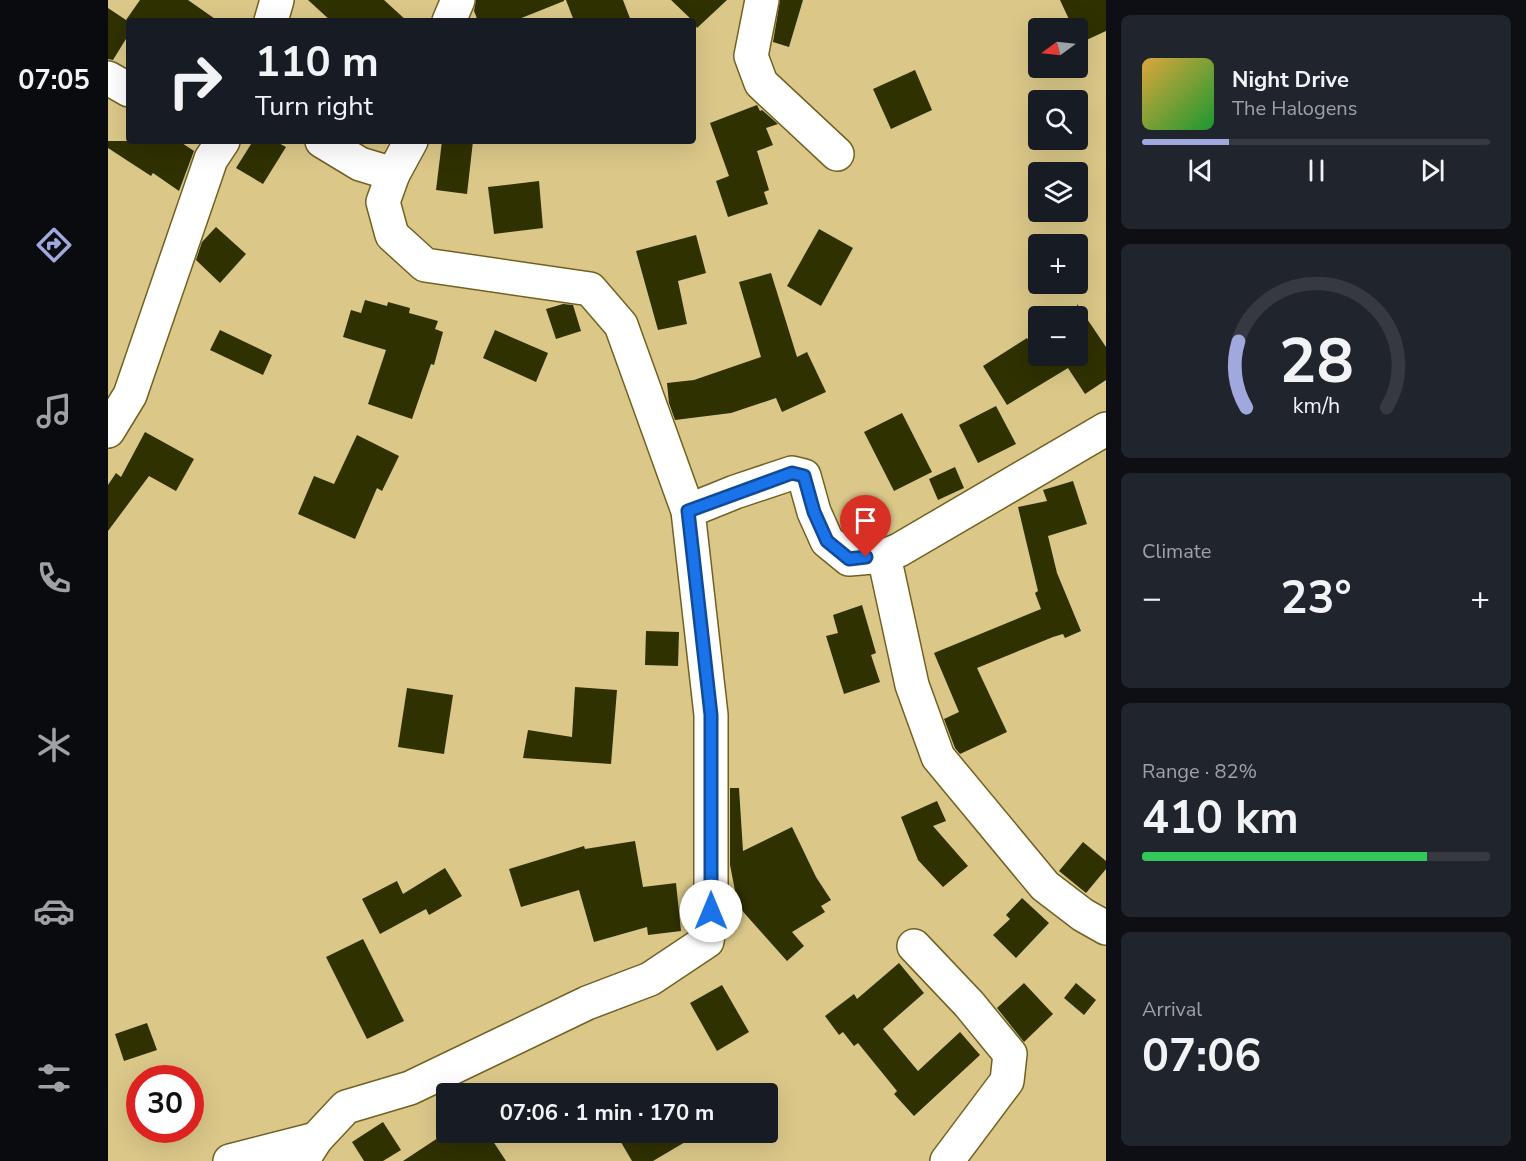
<!DOCTYPE html>
<html lang="en">
<head>
<meta charset="utf-8">
<style>
	body { margin:0; font-family:"Nunito Sans",sans-serif; background:#20242c; color:#f1f3f6; height:100vh; display:flex; flex-direction:column; font-size:22px; white-space:nowrap }
	* { box-sizing:border-box; margin:0 }
	p { font-size:20px; color:#9ea1a6 }
	.icon { flex:none; width:33px; height:33px; fill:none; stroke:currentColor; stroke-width:2; stroke-linecap:round; stroke-linejoin:round }
	.map { position:relative; flex:1; overflow:hidden }
	.side { display:flex; flex-direction:column; gap:15px; padding:15px; background:#0d0f14; width:420px }
	.side>* { flex:none }
	.hud { position:absolute; left:18px; top:18px; width:570px; height:126px; border-radius:6px; box-shadow:0 6px 24px #0002; background:#171b24; color:#f1f3f6; overflow:hidden }
	.needle { width:39px; rotate:255deg }
	.controls { position:absolute; left:920px; top:18px; display:grid; gap:12px }
	.controls a { display:grid; place-items:center; width:60px; height:60px; border-radius:6px; background:#171b24; box-shadow:0 6px 24px #0002; font-size:30px }
	.speed { position:absolute; left:18px; top:1065px; display:flex; gap:12px; font-size:30px; font-weight:700; text-align:center }
	.speed>* { display:grid; place-content:center; width:78px; height:78px; border-radius:50%; background:#171b24; box-shadow:0 6px 24px #0002; line-height:1 }
	.speed .limit { border:9px solid #d22; background:#fff; color:#111 }
	.pin { position:absolute; display:grid; place-items:center; width:51px; height:51px; color:#fff; margin:-62px -26px; border-radius:50% 50% 50% 0; rotate:-45deg; box-shadow:0 0 6px #0007 }
	.pin .icon { rotate:45deg }
	.me { position:absolute; width:66px; margin:-33px; rotate:0deg; stroke-linejoin:round; filter:drop-shadow(0 0 4px #0008) }
	.turn { display:flex; align-items:center; gap:21px; height:126px; padding:0 30px; font-size:27px }
	.turn .icon { width:78px; height:78px; stroke-width:2.5 }
	.turn b { display:block; font-size:42px; line-height:51px }
	.big { font-size:45px; font-weight:700; line-height:1.1 }
	.side .widget { flex:1; display:flex; flex-direction:column; justify-content:center; gap:9px; min-width:0; padding:0 21px; border-radius:9px; background:#20242c }
	.side .dial { align-items:center; gap:0 }
	.dial svg { height:156px; overflow:visible; fill:none; stroke:#363941; stroke-width:7; stroke-linecap:round; text-anchor:middle }
	.dial text { fill:#f1f3f6; stroke:none }
	.song { display:flex; align-items:center; gap:18px }
	.cover { width:72px; height:72px; border-radius:9px; background:linear-gradient(135deg,hsl(40 70% 55%),hsl(130 70% 35%)) }
	.played { height:6px; border-radius:3px; background:linear-gradient(90deg,#a1a8de 25%,#363941 25%) }
	.keys { display:flex; justify-content:space-around; direction:ltr }
	.heat { display:flex; justify-content:space-between; align-items:center; font-size:33px; direction:ltr }
	.charge { height:9px; border-radius:4px; background:linear-gradient(90deg,#34c759 82%,#363941 0) }
	.trip { position:absolute; left:328px; top:1083px; width:342px; height:60px; border-radius:6px; background:#171b24; box-shadow:0 6px 24px #0002; font-weight:700; line-height:60px; text-align:center }
	main { display:flex; flex:1; min-height:0 }
	.menu { display:flex; flex-direction:column; width:108px; justify-content:space-around; align-items:center; background:#090b0e; color:#9ea1a6 }
	.menu .icon { width:42px; height:42px }
	.menu .active { color:#a1a8de }
	.menu b { font-size:27px; color:#f1f3f6 }
	.map>svg:first-child { display:block }
</style>
</head>
<body>
<main>
<nav class="menu">
<b>07:05</b>
<svg class="icon active" aria-label="directions" viewBox="0 0 24 24"><path d="M12 3l9 9-9 9-9-9zM9 14v-3h6M13 9l2 2-2 2"/></svg>
<svg class="icon" aria-label="music" viewBox="0 0 24 24"><path d="M9 18V5l10-2v13"/><circle cx="6" cy="18" r="3"/><circle cx="16" cy="16" r="3"/></svg>
<svg class="icon" aria-label="phone" viewBox="0 0 24 24"><path d="M5 4h4l2 5-3 2q2 4 5 5l2-3 5 2v4C11 20 4 13 5 4z"/></svg>
<svg class="icon" aria-label="climate" viewBox="0 0 24 24"><path d="M12 3v18M4 7l16 10M4 17L20 7"/></svg>
<svg class="icon" aria-label="car" viewBox="0 0 24 24"><path d="M5 17H2v-5l4-1 3-4h7l3 4 3 1v5h-3M9 17h6M6 11h13"/><circle cx="7" cy="17" r="2"/><circle cx="17" cy="17" r="2"/></svg>
<svg class="icon" aria-label="filters" viewBox="0 0 24 24"><path d="M4 7h16M4 17h16"/><circle cx="9" cy="7" r="2"/><circle cx="15" cy="17" r="2"/></svg>
</nav>
<div class="map">
<svg width="998" height="1161" viewBox="0 0 998 1161">
	<rect width="100%" height="100%" fill="#dbc889"/>
	<g fill="#2f3100">
		<polygon points="32,0 80,0 110,21 20,21 21,34 5,60 0,59 0,8 18,20"/>
		<polygon points="200,0 276,0 299,21 223,21"/>
		<polygon points="368,0 456,0 456,1 406,21 370,21 366,11"/>
		<polygon points="458,0 515,0 523,21 466,21"/>
		<polygon points="563,0 619,0 589,28 585,21"/>
		<polygon points="672,0 695,0 681,47 665,42"/>
		<polygon points="952,0 998,0 998,31 972,43 969,28 965,28"/>
		<polygon points="807,70 824,110 783,129 765,89"/>
		<polygon points="649,105 652,111 654,110 670,124 658,128 665,145 649,151 661,190 656,192 660,204 620,217 608,181 621,176 602,123"/>
		<polygon points="0,141 71,141 86,151 71,191 45,173 43,176 0,148"/>
		<polygon points="145,141 167,141 178,147 155,184 128,168"/>
		<polygon points="334,141 365,141 359,194 328,190"/>
		<polygon points="431,181 435,228 386,234 380,187"/>
		<polygon points="108,227 138,254 112,283 88,260 94,242"/>
		<polygon points="711,229 745,248 713,306 679,286"/>
		<polygon points="588,235 598,273 570,281 579,324 550,330 528,251"/>
		<polygon points="663,273 689,357 699,352 718,392 674,412 668,398 623,413 567,420 561,403 559,383 586,380 653,357 631,282"/>
		<polygon points="257,300 279,306 280,302 302,308 301,313 330,321 327,329 335,332 326,365 323,364 304,419 260,404 278,350 235,337 243,310 253,313"/>
		<polygon points="455,304 465,305 473,331 448,339 438,309"/>
		<polygon points="969,304 998,347 998,380 977,394 960,368 899,405 875,366 919,338 930,356 969,356"/>
		<polygon points="112,330 164,355 155,375 102,350"/>
		<polygon points="387,330 440,353 428,382 375,358"/>
		<polygon points="888,406 908,444 870,463 851,425"/>
		<polygon points="794,413 824,472 786,491 756,432"/>
		<polygon points="37,432 86,459 68,491 41,476 0,531 0,485 8,473 13,477"/>
		<polygon points="249,435 291,456 274,491 269,488 247,539 190,514 206,476 226,484"/>
		<polygon points="847,467 856,488 830,500 821,479"/>
		<polygon points="965,481 979,524 940,536 949,573 973,631 957,638 955,634 945,637 869,668 899,732 852,754 847,748 836,719 851,712 826,653 933,609 927,593 930,591 910,507 939,501 935,490"/>
		<polygon points="754,605 768,653 763,655 772,682 736,694 718,636 730,633 725,615"/>
		<polygon points="538,631 571,632 570,666 537,665"/>
		<polygon points="467,687 509,690 503,764 415,758 420,730 464,737"/>
		<polygon points="299,688 345,695 336,754 290,747"/>
		<polygon points="622,788 631,788 635,851 684,827 708,877 723,900 713,906 717,912 684,932 696,946 679,961 630,906 622,865"/>
		<polygon points="829,801 838,821 825,826 860,866 835,887 810,860 793,817"/>
		<polygon points="527,841 535,887 568,883 573,931 540,935 539,927 486,942 471,890 413,907 401,869 476,846 477,849"/>
		<polygon points="975,842 998,861 998,869 978,893 951,871"/>
		<polygon points="337,868 354,896 321,915 318,909 272,934 254,899 289,881 295,894"/>
		<polygon points="914,898 941,923 908,958 885,935 902,919 898,915"/>
		<polygon points="255,939 296,1021 259,1039 218,957"/>
		<polygon points="791,963 816,993 775,1029 810,1071 852,1032 872,1055 806,1116 786,1094 789,1091 750,1043 746,1046 735,1032 731,1035 717,1016 746,994 749,999"/>
		<polygon points="916,983 945,1014 916,1042 889,1008"/>
		<polygon points="968,983 988,1000 976,1015 956,998"/>
		<polygon points="614,985 641,1032 609,1051 582,1003"/>
		<polygon points="39,1023 49,1050 16,1061 7,1034"/>
		<polygon points="275,1122 293,1150 275,1161 256,1161 244,1142"/>
		<polygon points="339,1132 379,1132 398,1161 295,1161"/>
		<polygon points="507,1132 594,1132 545,1161 524,1161"/>
	</g>
	<g fill="none" stroke-linecap="round" stroke-linejoin="round">
		<g stroke="#736122" stroke-width="36">
			<g id="minor">
				<polyline points="654,0 643,56 653,83 729,154"/>
				<polyline points="163,21 169,0"/>
				<polyline points="341,21 350,0"/>
				<polyline points="0,78 21,90"/>
				<polyline points="214,141 252,164 285,174 303,141"/>
				<polyline points="0,431 22,395 103,159 115,141"/>
				<polyline points="580,511 627,492 684,473 696,476 706,512 719,541 741,559 776,556 791,550 998,429"/>
				<polyline points="776,556 804,685 830,757 937,886 975,915 998,928"/>
				<polyline points="806,946 861,1004 902,1054 899,1081 839,1161"/>
				<polyline points="122,1161 208,1139"/>
				<polyline points="194,1161 208,1139 238,1107 302,1088 479,1003 542,979 599,941 603,911 603,715 580,511 513,325 482,289 317,265 284,235 275,202 285,174"/>
			</g>
		</g>
		<use href="#minor" stroke="#fff" stroke-width="33"/>
	</g>
	<g fill="none" stroke-linecap="round" stroke-linejoin="round">
		<g stroke="#114b97" stroke-width="15">
			<polyline id="route" points="603,911 603,715 580,511 684,473 696,476 706,512 719,541 741,559 758,557"/>
		</g>
		<use href="#route" stroke="#1a73e8" stroke-width="10"/>
	</g>
</svg>
<div class="controls">
<a><svg class="needle" viewBox="-14 -14 28 28"><path d="M0-13l5 13h-10z" fill="#e53935"/><path d="M0 13l5-13h-10z" fill="#9ea1a6"/></svg></a>
<a><svg class="icon" aria-label="search" viewBox="0 0 24 24"><circle cx="10" cy="10" r="6"/><path d="M15 15l6 6"/></svg></a>
<a><svg class="icon" aria-label="layers" viewBox="0 0 24 24"><path d="M12 4l9 5-9 5-9-5zM3 14l9 5 9-5"/></svg></a>
<a>+</a>
<a>−</a>
</div>
<div class="speed"><div class="limit">30</div></div>
<div class="pin" style="left:758px;top:557px;background:#d93025"><svg class="icon" aria-label="arrive" viewBox="0 0 24 24"><path d="M6 21V4h12l-3 4 3 4H6"/></svg></div>
<svg class="me" style="left:603px;top:911px" viewBox="-20 -20 40 40"><circle r="19" fill="#fff"/><path d="M0-13L10 11 0 6-10 11z" fill="#1a73e8"/></svg>
<div class="trip">07:06 · 1 min · 170 m</div>
<div class="hud">
<div class="turn"><svg class="icon" aria-label="right" viewBox="0 0 24 24"><path d="M7 20v-9h11M14 6l5 5-5 5"/></svg><div><b>110 m</b>Turn right</div></div>
</div>
</div>
<section class="side">
<div class="widget">
<div class="song"><i class="cover"></i><div><b>Night Drive</b><p>The Halogens</p></div></div>
<div class="played"></div>
<div class="keys"><svg class="icon" aria-label="previous" viewBox="0 0 24 24"><path d="M18 5L8 12l10 7zM5 5v14"/></svg><svg class="icon" aria-label="pause" viewBox="0 0 24 24"><path d="M8 5v14M16 5v14"/></svg><svg class="icon" aria-label="next" viewBox="0 0 24 24"><path d="M6 5l10 7-10 7zM19 5v14"/></svg></div>
</div>
<div class="widget dial"><svg viewBox="0 0 100 80">
<path d="M14 69A42 42 0 1 1 86 69"/>
<path d="M14 69A42 42 0 0 1 10 35" stroke="#a1a8de"/>
<text x="50" y="56" font-size="32" font-weight="700">28</text>
<text x="50" y="72" font-size="11">km/h</text>
</svg></div>
<div class="widget"><p>Climate</p>
<div class="heat"><a>−</a><b class="big">23°</b><a>+</a></div>
</div>
<div class="widget"><p>Range · 82%</p><b class="big">410 km</b><div class="charge"></div></div>
<div class="widget"><p>Arrival</p><b class="big">07:06</b></div>
</section>
</main>
</body>
</html>
